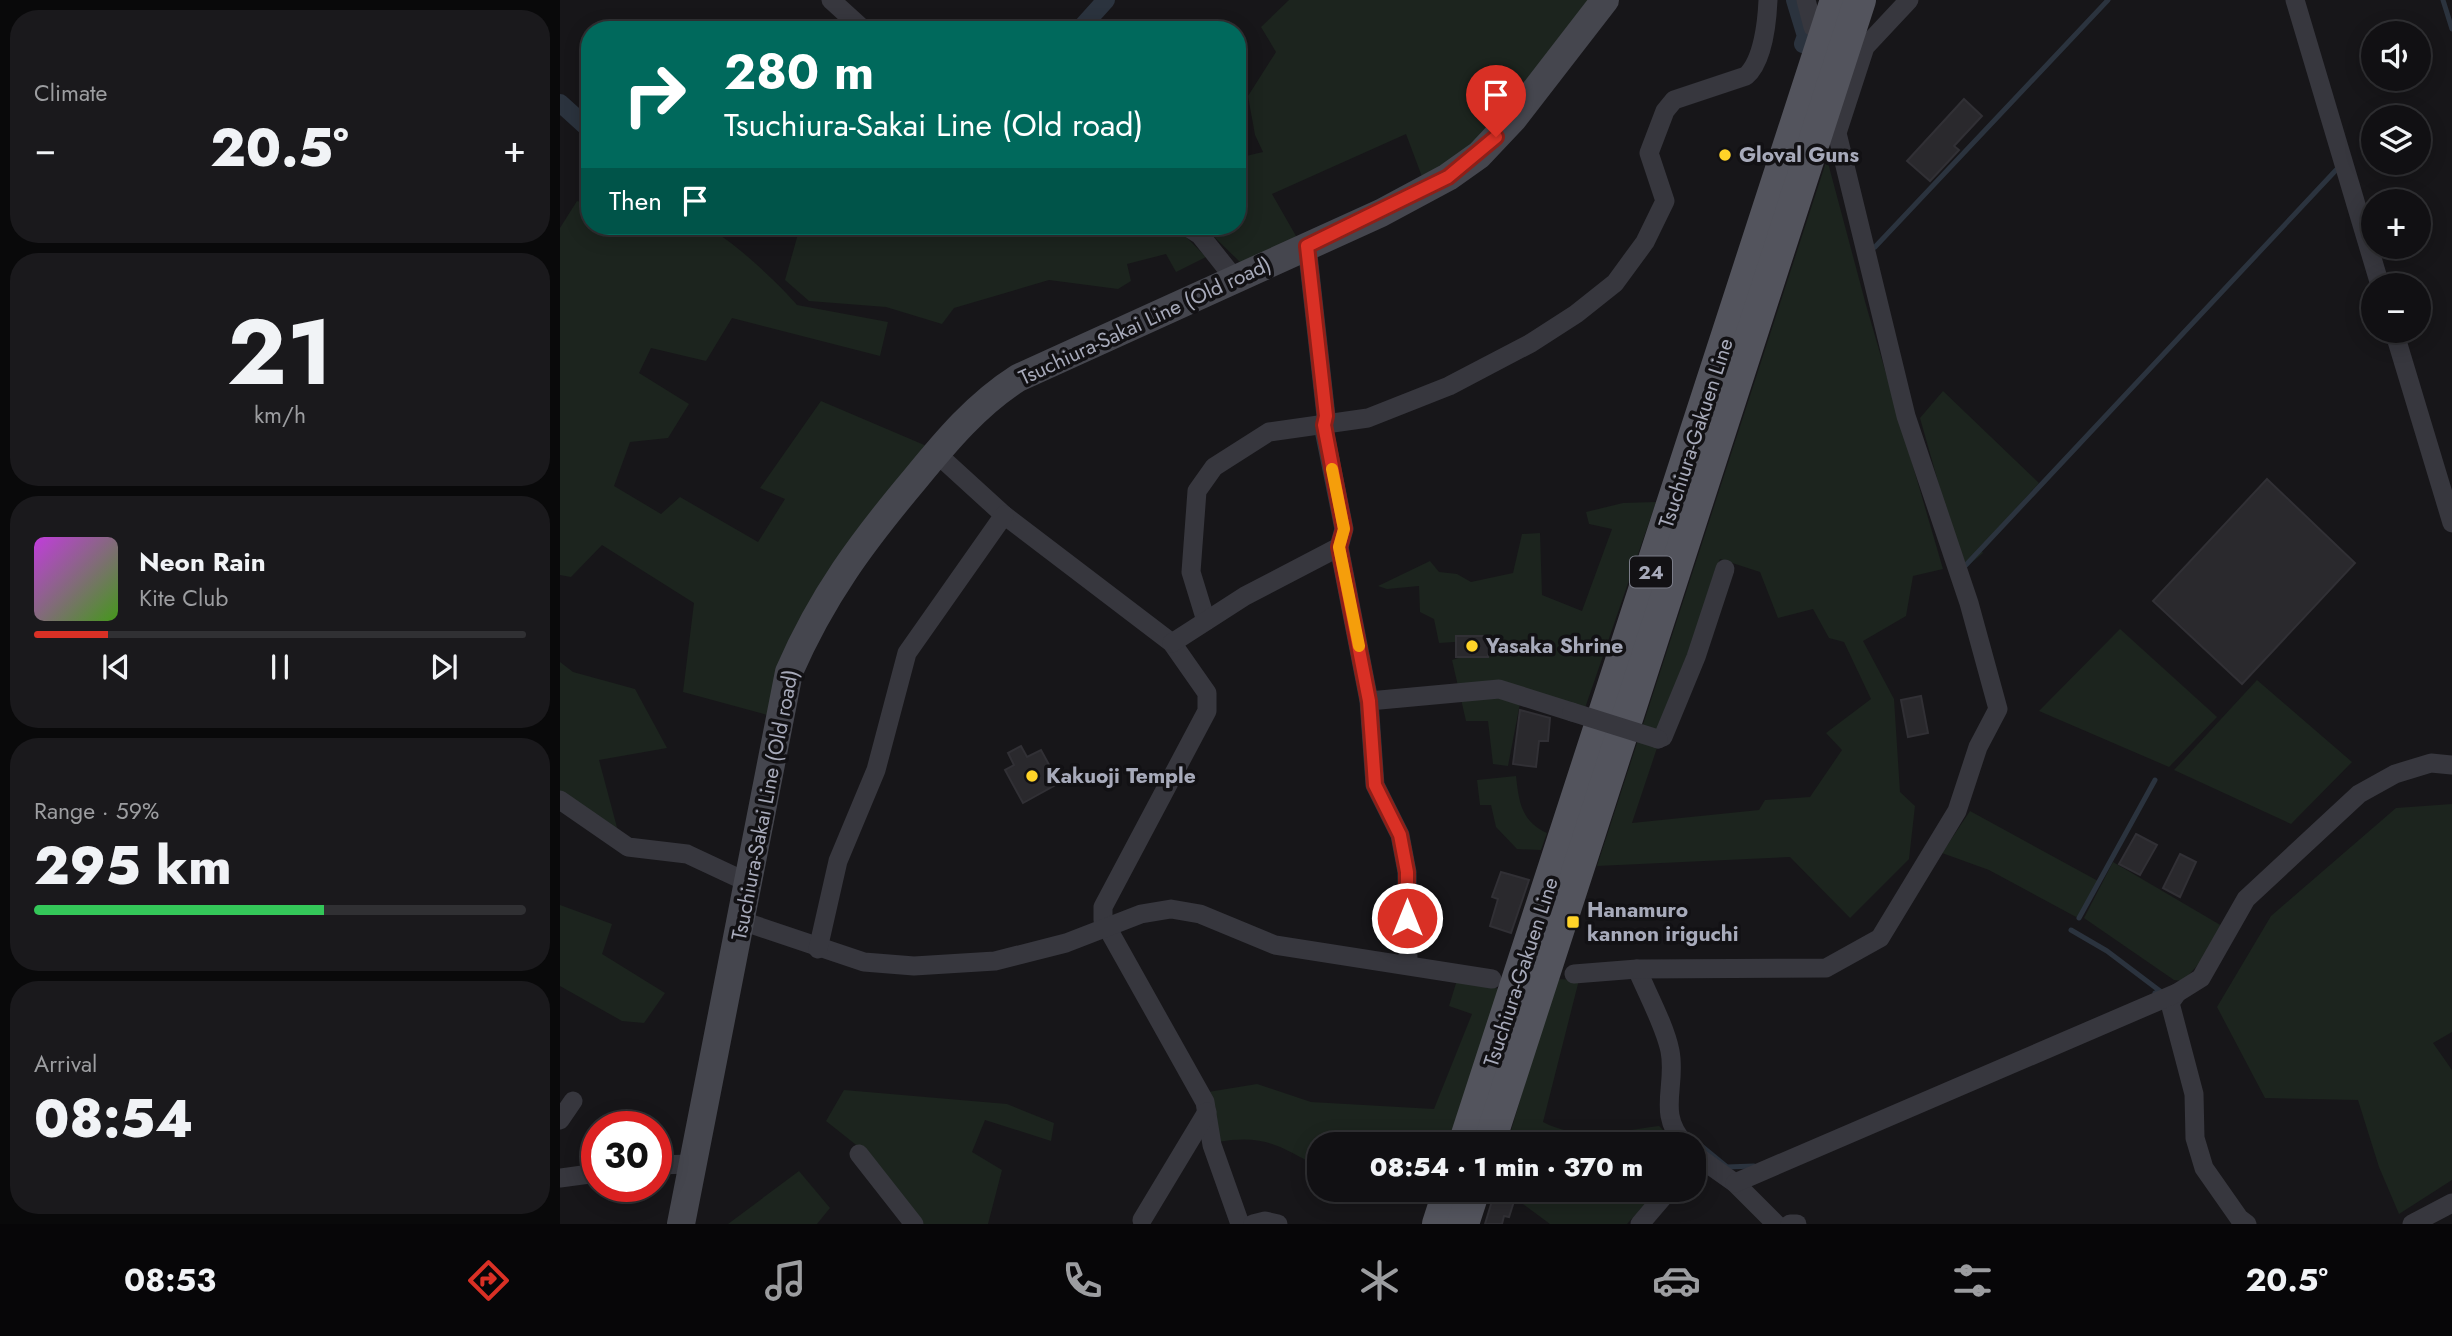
<!DOCTYPE html>
<html lang="en">
<head>
<meta charset="utf-8">
<style>
	body { margin:0; font-family:Jost,sans-serif; background:#1a191c; color:#f1f3f6; height:100vh; display:flex; flex-direction:column; font-size:26px; white-space:nowrap }
	* { box-sizing:border-box; margin:0 }
	p { font-size:23px; color:#9c9da0 }
	.icon { flex:none; width:38px; height:38px; fill:none; stroke:currentColor; stroke-width:2; stroke-linecap:round; stroke-linejoin:round }
	.map { position:relative; flex:1; overflow:hidden }
	.panel { display:flex; flex-direction:column; gap:10px; padding:10px; background:#09090a; width:560px }
	.panel>* { flex:none }
	.banner { position:absolute; left:21px; top:21px; width:665px; height:214px; border-radius:28px; box-shadow:0 4px 18px #0003,0 0 0 2px #303033; background:#00695c; color:#fff; overflow:hidden }
	.fabs { position:absolute; left:1801px; top:21px; display:grid; gap:14px }
	.fabs a { display:grid; place-items:center; width:70px; height:70px; border-radius:50%; background:#111013; box-shadow:0 4px 18px #0003,0 0 0 2px #303033; font-size:35px }
	.speed { position:absolute; left:21px; top:1111px; display:flex; gap:14px; font-size:35px; font-weight:700; text-align:center }
	.speed>* { display:grid; place-content:center; width:91px; height:91px; border-radius:50%; background:#111013; box-shadow:0 4px 18px #0003,0 0 0 2px #303033; line-height:1 }
	.speed .limit { border:10px solid #d22; background:#fff; color:#111 }
	.pin { position:absolute; display:grid; place-items:center; width:60px; height:60px; color:#fff; margin:-72px -30px; border-radius:50% 50% 50% 0; rotate:-45deg; box-shadow:0 0 7px #0007 }
	.pin .icon { rotate:45deg }
	.me { position:absolute; width:77px; margin:-38px; rotate:0deg; stroke-linejoin:round; filter:drop-shadow(0 0 5px #0008) }
	.turn { display:flex; align-items:center; gap:24px; height:147px; padding:0 28px; font-size:32px }
	.turn .icon { width:91px; height:91px; stroke-width:2.5 }
	.turn b { display:block; font-size:49px; line-height:60px }
	.then { display:flex; align-items:center; height:66px; padding:0 28px; background:#0003; gap:14px; font-size:26px }
	.big { font-size:52px; font-weight:800; line-height:1.1 }
	.panel .card { flex:1; display:flex; flex-direction:column; justify-content:center; gap:10px; min-width:0; padding:0 24px; border-radius:28px; background:#1a191c }
	.panel .dial { align-items:center; gap:0 }
	.dial b { font-size:91px; line-height:1 }
	.song { display:flex; align-items:center; gap:21px }
	.cover { width:84px; height:84px; border-radius:10px; background:linear-gradient(135deg,hsl(290 70% 55%),hsl(100 70% 35%)) }
	.played { height:7px; border-radius:4px; background:linear-gradient(90deg,#d93025 15%,#303033 15%) }
	.keys { display:flex; justify-content:space-around; direction:ltr }
	.heat { display:flex; justify-content:space-between; align-items:center; font-size:38px; direction:ltr }
	.charge { height:10px; border-radius:5px; background:linear-gradient(90deg,#34c759 59%,#303033 0) }
	.trip { position:absolute; left:747px; top:1132px; width:399px; height:70px; border-radius:28px; background:#111013; box-shadow:0 4px 18px #0003,0 0 0 2px #303033; font-weight:800; line-height:70px; text-align:center }
	.tabs { display:flex; height:112px; justify-content:space-around; align-items:center; background:#070608; color:#9c9da0 }
	.tabs .icon { width:49px; height:49px }
	.tabs .active { color:#d93025 }
	.tabs b { font-size:32px; color:#f1f3f6 }
	main { display:flex; flex:1; min-height:0 }
	.map>svg:first-child { display:block }
</style>
</head>
<body>
<main>
<section class="panel">
<div class="card"><p>Climate</p>
<div class="heat"><a>−</a><b class="big">20.5°</b><a>+</a></div>
</div>
<div class="card dial"><b>21</b><p>km/h</p></div>
<div class="card">
<div class="song"><i class="cover"></i><div><b>Neon Rain</b><p>Kite Club</p></div></div>
<div class="played"></div>
<div class="keys"><svg class="icon" aria-label="previous" viewBox="0 0 24 24"><path d="M18 5L8 12l10 7zM5 5v14"/></svg><svg class="icon" aria-label="pause" viewBox="0 0 24 24"><path d="M8 5v14M16 5v14"/></svg><svg class="icon" aria-label="next" viewBox="0 0 24 24"><path d="M6 5l10 7-10 7zM19 5v14"/></svg></div>
</div>
<div class="card"><p>Range · 59%</p><b class="big">295 km</b><div class="charge"></div></div>
<div class="card"><p>Arrival</p><b class="big">08:54</b></div>
</section>
<div class="map">
<svg width="1892" height="1224" viewBox="0 0 1892 1224">
	<rect width="100%" height="100%" fill="#171619"/>
	<g fill="#1c241e" fill-rule="evenodd">
		<polygon points="729,0 1033,0 912,151 864,182 846,134 712,194 736,236 732,243 680,262 643,226 677,226 677,158 703,152 695,135 688,96 716,52 701,27"/>
		<path d="M1267,159L1306,305L1383,569L1353,576L1346,616L1303,641L1334,699L1340,792L1355,806L1349,859L1290,918L1230,857L1037,866ZM1160,559L1200,572L1218,618L1253,609L1269,638L1284,642L1311,699L1266,733L1282,750L1250,797L1205,800L1199,810L1072,823Z"/>
		<path d="M17,201L30,204V226C65,226 115,219 148,229C169,236 222,287 237,305L328,322L320,356L172,318L146,361L91,348L79,373L129,404L108,438L70,442L54,486L101,514L120,497L198,542L225,499L200,488L261,401L369,447L211,716L123,692L134,603L42,545L11,577L0,575V228Z"/>
		<polygon points="243,226 595,226 625,236 646,257 616,272 606,254 567,264 571,281 558,289 489,280 394,308 382,324 326,307 249,301 225,280 238,234"/>
		<polygon points="1383,391 1479,483 1420,548 1423,553 1403,570 1360,418"/>
		<polygon points="1096,502 1024,711 962,693 948,766 933,764 928,721 906,721 892,660 925,650 925,640 879,643 874,619 860,612 859,586 827,589 818,586 870,561 879,572 897,574 911,582 953,573 962,534 980,533 982,595 1022,611 1052,529 1029,524 1026,512 1063,503"/>
		<polygon points="1560,629 1657,717 1609,767 1479,711"/>
		<polygon points="0,662 13,672 75,689 107,748 39,760 59,835 0,793"/>
		<polygon points="1697,680 1792,762 1731,824 1614,770"/>
		<path d="M956,776C959,802 961,821 987,833L981,850L957,849L936,827L931,805H920L917,780Z"/>
		<polygon points="1892,804 1892,1032 1873,1043 1892,1070 1892,1180 1839,1214 1819,1167 1798,1100 1705,1098 1657,1007 1711,916 1836,808"/>
		<polygon points="1410,811 1538,881 1518,918 1429,870 1382,853"/>
		<polygon points="1553,862 1662,926 1647,955 1623,981 1614,980 1524,918"/>
		<polygon points="0,905 52,924 42,954 105,993 84,1023 62,1021 0,986"/>
		<path d="M996,979L1019,980L983,1122C1019,1141 1061,1131 1099,1126L1117,1144H947Z"/>
		<path d="M897,980L940,989L890,1144H795L779,1139L776,1144H760L759,1167C718,1146 706,1134 657,1142L648,1092L697,1084L751,1102L874,1109L912,1014L889,1006Z"/>
		<polygon points="284,1090 447,1104 494,1123 491,1141 425,1120 412,1152 442,1170 428,1224 362,1224 300,1148 266,1121"/>
		<polygon points="239,1171 270,1208 257,1224 168,1224"/>
		<polygon points="944,1190 1098,1190 1067,1224 990,1224"/>
	</g>
	<g fill="none" stroke-linecap="round" stroke-linejoin="round">
		<g stroke="#2b333e" stroke-width="5">
			<polyline points="1883,0 1892,29"/>
			<polyline points="1315,247 1548,0"/>
			<polyline points="1405,566 1777,169"/>
			<polyline points="1519,918 1595,780"/>
			<polyline points="1511,930 1547,951 1600,991 1595,993"/>
			<polyline points="1128,1135 1167,1167 1194,1166"/>
		</g>
		<g stroke="#2b333e" stroke-width="18">
			<polyline points="1235,0 1246,36 1243,44"/>
			<polyline points="519,30 546,0"/>
			<polyline points="0,103 30,130"/>
		</g>
	</g>
	<g fill="#2a292d" stroke="#313035" stroke-width="2">
		<polygon points="1404,99 1422,116 1394,146 1399,150 1370,181 1347,161"/>
		<polygon points="1707,479 1795,563 1682,684 1593,601"/>
		<rect x="896" y="636" width="32" height="21"/>
		<polygon points="1361,696 1368,733 1348,737 1341,700"/>
		<polygon points="960,710 990,718 988,741 979,741 976,767 953,764"/>
		<polygon points="461,746 467,757 481,750 499,783 463,803 445,770 454,765 448,753"/>
		<polygon points="1576,834 1597,845 1580,875 1559,864"/>
		<polygon points="1620,854 1636,862 1620,897 1603,888"/>
		<polygon points="941,872 969,880 951,933 930,926 938,899 932,897"/>
		<polygon points="935,1191 955,1198 949,1217 944,1216 942,1224 925,1224"/>
	</g>
	<g fill="none" stroke-linecap="round" stroke-linejoin="round">
		<g stroke="#37373e" stroke-width="19">
			<polyline points="271,0 304,30"/>
			<polyline points="1246,0 1253,27 1270,38"/>
			<polyline points="1735,0 1820,285"/>
			<polyline points="626,226 640,235 675,279"/>
			<polyline points="747,246 766,416 763,425 784,529 779,547 809,701 815,785 840,835 847,872 848,964"/>
			<polyline points="1834,331 1892,523"/>
			<polyline points="376,453 444,515 612,643 647,693 647,711 543,907 543,920 645,1102 652,1145 680,1224"/>
			<path d="M646,621L631,572L637,491L654,467L709,432L808,418L889,386L971,343L1016,314L1055,283L1085,242L1105,201L1089,153L1105,111L1114,100L1186,76C1203,61 1207,22 1208,0"/>
			<polyline points="612,643 685,596 779,547"/>
			<polyline points="809,701 939,689 1012,712"/>
			<polyline points="1098,739 1103,737 1136,657 1165,569"/>
			<polyline points="0,800 68,847 127,854 189,883"/>
			<polyline points="182,921 304,962 354,966 435,961 506,943 581,914 611,909 640,914 715,945 932,979"/>
			<polyline points="258,949 278,861 316,770 347,653 444,515"/>
			<path d="M1077,969C1087,993 1105,1026 1110,1051C1117,1086 1096,1114 1125,1144"/>
			<polyline points="1014,974 1077,969 1266,968 1320,938 1397,811 1418,747 1438,709 1409,603 1346,416 1277,133 1305,47 1349,0"/>
			<polyline points="1617,993 1610,1003 1634,1094 1635,1138 1644,1168 1679,1218 1687,1224"/>
			<polyline points="0,1120 13,1101"/>
			<polyline points="299,1154 354,1224"/>
			<polyline points="1134,1154 1175,1183 1216,1224"/>
			<polyline points="96,1165 131,1164"/>
			<polyline points="0,1178 37,1173"/>
			<polyline points="1175,1183 1617,993 1641,978 1686,899 1799,794 1835,774 1871,763 1892,765"/>
			<polyline points="582,1220 647,1112"/>
			<polyline points="693,1224 705,1221 718,1224"/>
			<polyline points="1080,1224 1109,1190"/>
			<polyline points="1230,1224 1237,1224"/>
			<polyline points="1852,1224 1892,1203"/>
		</g>
		<path stroke="#45464e" stroke-width="28" d="M121,1224L229,672C262,596 302,542 355,479C386,441 417,404 458,378L821,213L888,177L919,155L953,119L1045,0"/>
		<g stroke="#53545d" stroke-width="32">
			<polyline points="904,1144 1276,0"/>
			<polyline points="929,1144 1300,0"/>
			<polyline points="878,1224 889,1190"/>
			<polyline points="903,1224 914,1190"/>
		</g>
		<polyline stroke="#37373e" stroke-width="19" points="1012,712 1098,739"/>
	</g>
	<g fill="none" stroke-linecap="round" stroke-linejoin="round">
		<g stroke="#8d1f18" stroke-width="18">
			<polyline id="route" points="847,918 847,872 840,835 815,785 809,701 779,547 784,529 764,425 766,416 747,246 888,177 936,137"/>
		</g>
		<use href="#route" stroke="#d93025" stroke-width="12"/>
		<polyline stroke="#f59e0b" stroke-width="12" points="772,469 784,529 779,547 799,646"/>
	</g>
	<g fill="#ffd328" stroke="#121114" stroke-width="2.5">
		<circle cx="1165" cy="155" r="7"/>
		<circle cx="912" cy="646" r="7"/>
		<circle cx="472" cy="776" r="7"/>
		<rect x="1006" y="915" width="14" height="14" rx="3.5"/>
	</g>
	<g text-anchor="middle" dominant-baseline="central" stroke-width="7" stroke-linejoin="round" paint-order="stroke">
		<rect fill="#121114" stroke="#7a7c88" stroke-width="2" x="1070" y="556.5" width="42" height="31" rx="5"/>
		<g font-size="19" font-weight="bold" fill="#a7aaba">
			<text x="1091" y="572">24</text>
		</g>
		<g font-size="21" font-weight="bold" fill="#a7aaba" stroke="#121114" text-anchor="start">
			<text x="1179" y="155">Gloval Guns</text>
			<text x="926" y="646">Yasaka Shrine</text>
			<text x="486" y="776">Kakuoji Temple</text>
			<text x="1027" y="910">Hanamuro<tspan x="1027" dy="24">kannon iriguchi</tspan></text>
		</g>
		<g font-size="21" fill="#a7aaba" stroke="#121114">
			<text transform="translate(585 321) rotate(-25)">Tsuchiura-Sakai Line (Old road)</text>
			<text transform="translate(1136 433) rotate(-72)">Tsuchiura-Gakuen Line</text>
			<text transform="translate(205 805) rotate(-79)">Tsuchiura-Sakai Line (Old road)</text>
			<text transform="translate(961 972) rotate(-72)">Tsuchiura-Gakuen Line</text>
		</g>
	</g>
</svg>
<div class="fabs">
<a><svg class="icon" aria-label="sound" viewBox="0 0 24 24"><path d="M4 9h4l5-4v14l-5-4H4zM17 9q2 3 0 6"/></svg></a>
<a><svg class="icon" aria-label="layers" viewBox="0 0 24 24"><path d="M12 4l9 5-9 5-9-5zM3 14l9 5 9-5"/></svg></a>
<a>+</a>
<a>−</a>
</div>
<div class="speed"><div class="limit">30</div></div>
<div class="pin" style="left:936px;top:137px;background:#d93025"><svg class="icon" aria-label="arrive" viewBox="0 0 24 24"><path d="M6 21V4h12l-3 4 3 4H6"/></svg></div>
<svg class="me" style="left:847px;top:918px" viewBox="-20 -20 40 40"><circle r="17" fill="#d93025" stroke="#fff" stroke-width="3"/><path d="M0-11L8 9 0 5-8 9z" fill="#fff"/></svg>
<div class="trip">08:54 · 1 min · 370 m</div>
<div class="banner">
<div class="turn"><svg class="icon" aria-label="right" viewBox="0 0 24 24"><path d="M7 20v-9h11M14 6l5 5-5 5"/></svg><div><b>280 m</b>Tsuchiura-Sakai Line (Old road)</div></div>
<div class="then">Then<svg class="icon" aria-label="arrive" viewBox="0 0 24 24"><path d="M6 21V4h12l-3 4 3 4H6"/></svg></div>
</div>
</div>
</main>
<nav class="tabs">
<b>08:53</b>
<svg class="icon active" aria-label="directions" viewBox="0 0 24 24"><path d="M12 3l9 9-9 9-9-9zM9 14v-3h6M13 9l2 2-2 2"/></svg>
<svg class="icon" aria-label="music" viewBox="0 0 24 24"><path d="M9 18V5l10-2v13"/><circle cx="6" cy="18" r="3"/><circle cx="16" cy="16" r="3"/></svg>
<svg class="icon" aria-label="phone" viewBox="0 0 24 24"><path d="M5 4h4l2 5-3 2q2 4 5 5l2-3 5 2v4C11 20 4 13 5 4z"/></svg>
<svg class="icon" aria-label="climate" viewBox="0 0 24 24"><path d="M12 3v18M4 7l16 10M4 17L20 7"/></svg>
<svg class="icon" aria-label="car" viewBox="0 0 24 24"><path d="M5 17H2v-5l4-1 3-4h7l3 4 3 1v5h-3M9 17h6M6 11h13"/><circle cx="7" cy="17" r="2"/><circle cx="17" cy="17" r="2"/></svg>
<svg class="icon" aria-label="filters" viewBox="0 0 24 24"><path d="M4 7h16M4 17h16"/><circle cx="9" cy="7" r="2"/><circle cx="15" cy="17" r="2"/></svg>
<b>20.5°</b>
</nav>
</body>
</html>
